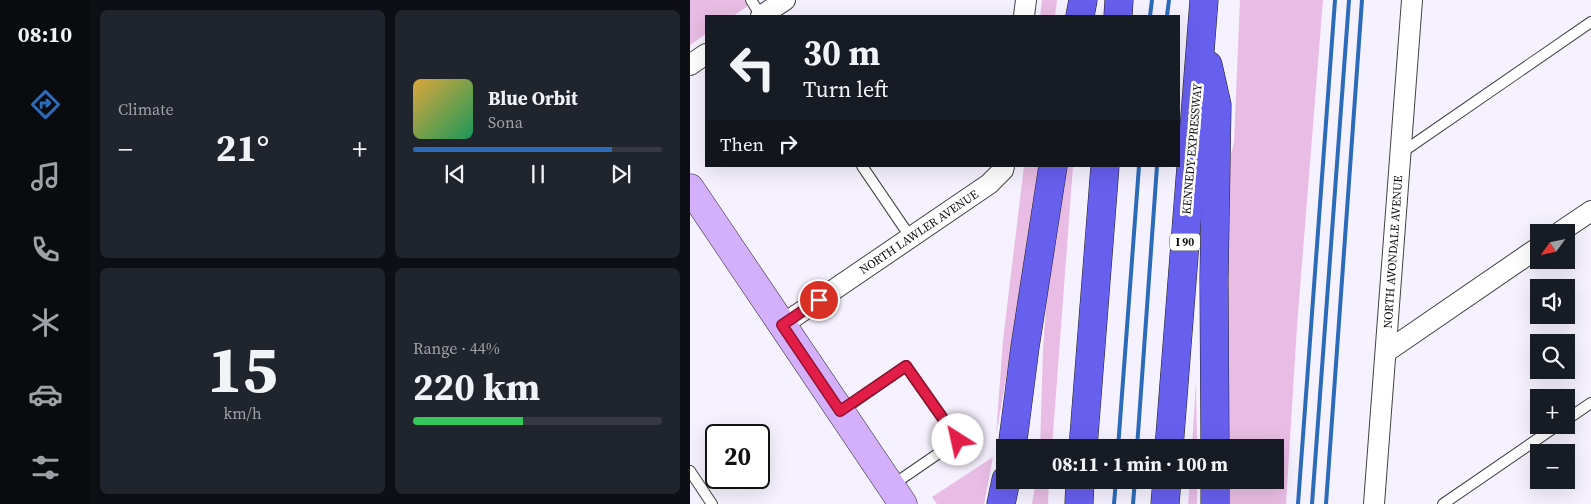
<!DOCTYPE html>
<html lang="en">
<head>
<meta charset="utf-8">
<style>
	body { margin:0; font-family:"Source Serif 4",serif; background:#20242c; color:#f1f3f6; height:100vh; display:flex; flex-direction:column; font-size:19px; white-space:nowrap }
	* { box-sizing:border-box; margin:0 }
	p { font-size:16px; color:#9ea1a6 }
	.icon { flex:none; width:28px; height:28px; fill:none; stroke:currentColor; stroke-width:2; stroke-linecap:round; stroke-linejoin:round }
	.map { position:relative; flex:1; overflow:hidden }
	.side { display:flex; flex-direction:column; gap:10px; padding:10px; background:#0d0f14; width:600px }
	.side>* { flex:none }
	.hud { position:absolute; left:15px; top:15px; width:475px; height:152px; border-radius:0px; box-shadow:0 5px 20px #0002; background:#171b24; color:#f1f3f6; overflow:hidden }
	.needle { width:32px; rotate:237deg }
	.controls { position:absolute; left:840px; top:224px; display:grid; gap:10px }
	.controls a { display:grid; place-items:center; width:45px; height:45px; border-radius:0px; background:#171b24; box-shadow:0 5px 20px #0002; font-size:25px }
	.speed { position:absolute; left:15px; top:424px; display:flex; gap:10px; font-size:25px; font-weight:700; text-align:center }
	.speed>* { display:grid; place-content:center; width:65px; height:65px; border-radius:50%; background:#171b24; box-shadow:0 5px 20px #0002; line-height:1 }
	.speed .limit { border:2px solid #111; border-radius:8px; background:#fff; color:#111 }
	.pin { position:absolute; display:grid; place-items:center; width:42px; height:42px; color:#fff; margin:-21px; border:2px solid #fff; border-radius:50%; box-shadow:0 1px 5px #0007 }
	.me { position:absolute; width:55px; margin:-28px; rotate:325deg; stroke-linejoin:round; filter:drop-shadow(0 0 4px #0008) }
	.turn { display:flex; align-items:center; gap:18px; height:105px; padding:0 15px; font-size:22px }
	.turn .icon { width:65px; height:65px; stroke-width:2.5 }
	.turn b { display:block; font-size:35px; line-height:42px }
	.then { display:flex; align-items:center; height:48px; padding:0 15px; background:#0003; gap:10px; font-size:19px }
	.big { font-size:38px; font-weight:700; line-height:1.1 }
	.side .tile { flex:1; display:flex; flex-direction:column; justify-content:center; gap:8px; min-width:0; padding:0 18px; border-radius:8px; background:#20242c }
	.side .dial { align-items:center; gap:0 }
	.dial b { font-size:65px; line-height:1 }
	.song { display:flex; align-items:center; gap:15px }
	.cover { width:60px; height:60px; border-radius:8px; background:linear-gradient(135deg,hsl(40 70% 55%),hsl(150 70% 35%)) }
	.played { height:5px; border-radius:2px; background:linear-gradient(90deg,#2c6bba 80%,#363941 80%) }
	.keys { display:flex; justify-content:space-around; direction:ltr }
	.heat { display:flex; justify-content:space-between; align-items:center; font-size:28px; direction:ltr }
	.charge { height:8px; border-radius:4px; background:linear-gradient(90deg,#34c759 44%,#363941 0) }
	.side .tiles { flex:1; display:grid; gap:10px; grid-template-columns:repeat(2,1fr) }
	.trip { position:absolute; left:306px; top:439px; width:288px; height:50px; border-radius:0px; background:#171b24; box-shadow:0 5px 20px #0002; font-weight:700; line-height:50px; text-align:center }
	main { display:flex; flex:1; min-height:0 }
	.dock { display:flex; flex-direction:column; width:90px; justify-content:space-around; align-items:center; background:#090b0e; color:#9ea1a6 }
	.dock .icon { width:35px; height:35px }
	.dock .current { color:#2c6bba }
	.dock b { font-size:22px; color:#f1f3f6 }
	.map>svg:first-child { display:block }
</style>
</head>
<body>
<main>
<nav class="dock">
<b>08:10</b>
<svg class="icon current" aria-label="directions" viewBox="0 0 24 24"><path d="M12 3l9 9-9 9-9-9zM9 14v-3h6M13 9l2 2-2 2"/></svg>
<svg class="icon" aria-label="music" viewBox="0 0 24 24"><path d="M9 18V5l10-2v13"/><circle cx="6" cy="18" r="3"/><circle cx="16" cy="16" r="3"/></svg>
<svg class="icon" aria-label="phone" viewBox="0 0 24 24"><path d="M5 4h4l2 5-3 2q2 4 5 5l2-3 5 2v4C11 20 4 13 5 4z"/></svg>
<svg class="icon" aria-label="climate" viewBox="0 0 24 24"><path d="M12 3v18M4 7l16 10M4 17L20 7"/></svg>
<svg class="icon" aria-label="car" viewBox="0 0 24 24"><path d="M5 17H2v-5l4-1 3-4h7l3 4 3 1v5h-3M9 17h6M6 11h13"/><circle cx="7" cy="17" r="2"/><circle cx="17" cy="17" r="2"/></svg>
<svg class="icon" aria-label="filters" viewBox="0 0 24 24"><path d="M4 7h16M4 17h16"/><circle cx="9" cy="7" r="2"/><circle cx="15" cy="17" r="2"/></svg>
</nav>
<section class="side">
<div class="tiles">
<div class="tile"><p>Climate</p>
<div class="heat"><a>−</a><b class="big">21°</b><a>+</a></div>
</div>
<div class="tile">
<div class="song"><i class="cover"></i><div><b>Blue Orbit</b><p>Sona</p></div></div>
<div class="played"></div>
<div class="keys"><svg class="icon" aria-label="previous" viewBox="0 0 24 24"><path d="M18 5L8 12l10 7zM5 5v14"/></svg><svg class="icon" aria-label="pause" viewBox="0 0 24 24"><path d="M8 5v14M16 5v14"/></svg><svg class="icon" aria-label="next" viewBox="0 0 24 24"><path d="M6 5l10 7-10 7zM19 5v14"/></svg></div>
</div>
<div class="tile dial"><b>15</b><p>km/h</p></div>
<div class="tile"><p>Range · 44%</p><b class="big">220 km</b><div class="charge"></div></div>
</div>
</section>
<div class="map">
<svg width="901" height="504" viewBox="0 0 901 504">
	<rect width="100%" height="100%" fill="#f6f1fe"/>
	<g fill="#e8bce4">
		<polygon points="0,0 55,0 58,6 43,16 16,16 16,34 0,45"/>
		<polygon points="352,0 367,0 365,16 350,16"/>
		<polygon points="550,0 633,0 607,326 596,504 539,504 539,480 585,480 585,448 538,448 535,180 544,142"/>
		<polygon points="334,166 349,166 340,242 306,435 313,340"/>
		<polygon points="375,166 383,166 362,447 350,448 353,350 359,267"/>
		<polygon points="506,381 507,447 502,447"/>
		<polygon points="303,457 294,504 247,504 242,497"/>
		<polygon points="346,480 359,480 358,504 342,504"/>
		<polygon points="500,480 507,480 507,504 498,504"/>
	</g>
	<g fill="none" stroke-linecap="round" stroke-linejoin="round">
		<g stroke="#424242" stroke-width="12">
			<g id="lane">
				<polyline points="61,0 71,16"/>
				<polyline points="711,153 901,22"/>
				<polyline points="172,166 221,238"/>
				<polyline points="151,411 216,366 268,440 201,486"/>
				<polyline points="876,420 901,403"/>
				<polyline points="0,471 22,504"/>
				<polyline points="753,504 868,425"/>
			</g>
		</g>
		<g stroke="#424242" stroke-width="22">
			<g id="street">
				<polyline points="71,16 95,0"/>
				<polyline points="334,16 336,0"/>
				<polyline points="0,65 16,54"/>
				<polyline points="870,232 901,211"/>
				<polyline points="92,325 299,184 313,170 314,166"/>
				<polyline points="696,352 849,247"/>
				<polyline points="684,504 722,0"/>
			</g>
		</g>
		<g stroke="#313131" stroke-width="29">
			<polyline id="secondary" points="0,188 213,504"/>
		</g>
		<g stroke="#202020" stroke-width="29">
			<g id="highway">
				<polyline points="390,16 393,0"/>
				<polyline points="428,16 429,0"/>
				<polyline points="518,65 527,105 524,279 525,448"/>
				<polyline points="322,448 335,347 363,166"/>
				<polyline points="393,448 415,166"/>
				<polyline points="479,448 514,0"/>
				<polyline points="525,480 525,504"/>
				<polyline points="311,504 316,480"/>
				<polyline points="389,504 390,480"/>
				<polyline points="475,504 477,480"/>
			</g>
		</g>
		<use href="#lane" stroke="#fff" stroke-width="10"/>
		<use href="#street" stroke="#fff" stroke-width="20"/>
		<use href="#secondary" stroke="#d4affb" stroke-width="28"/>
		<use href="#highway" stroke="#675fee" stroke-width="28"/>
		<g stroke="#2c6bba" stroke-width="4">
			<polyline points="460,16 462,0"/>
			<polyline points="477,16 479,0"/>
			<polyline points="428,448 449,166"/>
			<polyline points="447,448 467,166"/>
			<polyline points="424,504 426,480"/>
			<polyline points="443,504 445,480"/>
			<polyline points="608,504 645,0"/>
			<polyline points="622,504 659,0"/>
			<polyline points="636,504 672,0"/>
		</g>
	</g>
	<g fill="none" stroke-linecap="round" stroke-linejoin="round">
		<g stroke="#92132f" stroke-width="12">
			<polyline id="route" points="129,300 92,325 150,411 216,366 268,440"/>
		</g>
		<use href="#route" stroke="#e11d48" stroke-width="9"/>
	</g>
	<g text-anchor="middle" dominant-baseline="central" stroke-width="5" stroke-linejoin="round" paint-order="stroke">
		<rect fill="#fff" stroke="#575757" stroke-width="1" x="480" y="233.5" width="30" height="17" rx="4"/>
		<g font-size="11" font-weight="bold" fill="#0f0f0f">
			<text x="495" y="242">I 90</text>
		</g>
		<g font-size="12" fill="#0f0f0f" stroke="#fff">
			<text transform="translate(502 149) rotate(-85)">KENNEDY EXPRESSWAY</text>
			<text transform="translate(229 232) rotate(-34)">NORTH LAWLER AVENUE</text>
			<text transform="translate(703 252) rotate(-86)">NORTH AVONDALE AVENUE</text>
		</g>
	</g>
</svg>
<div class="controls">
<a><svg class="needle" viewBox="-14 -14 28 28"><path d="M0-13l5 13h-10z" fill="#e53935"/><path d="M0 13l5-13h-10z" fill="#9ea1a6"/></svg></a>
<a><svg class="icon" aria-label="sound" viewBox="0 0 24 24"><path d="M4 9h4l5-4v14l-5-4H4zM17 9q2 3 0 6"/></svg></a>
<a><svg class="icon" aria-label="search" viewBox="0 0 24 24"><circle cx="10" cy="10" r="6"/><path d="M15 15l6 6"/></svg></a>
<a>+</a>
<a>−</a>
</div>
<div class="speed"><div class="limit">20</div></div>
<div class="pin" style="left:129px;top:300px;background:#d93025"><svg class="icon" aria-label="arrive" viewBox="0 0 24 24"><path d="M6 21V4h12l-3 4 3 4H6"/></svg></div>
<svg class="me" style="left:268px;top:440px" viewBox="-20 -20 40 40"><circle r="19" fill="#fff"/><path d="M0-13L10 11 0 6-10 11z" fill="#e11d48"/></svg>
<div class="trip">08:11 · 1 min · 100 m</div>
<div class="hud">
<div class="turn"><svg class="icon" aria-label="left" viewBox="0 0 24 24"><path d="M17 20v-9H6M10 6l-5 5 5 5"/></svg><div><b>30 m</b>Turn left</div></div>
<div class="then">Then<svg class="icon" aria-label="right" viewBox="0 0 24 24"><path d="M7 20v-9h11M14 6l5 5-5 5"/></svg></div>
</div>
</div>
</main>
</body>
</html>
